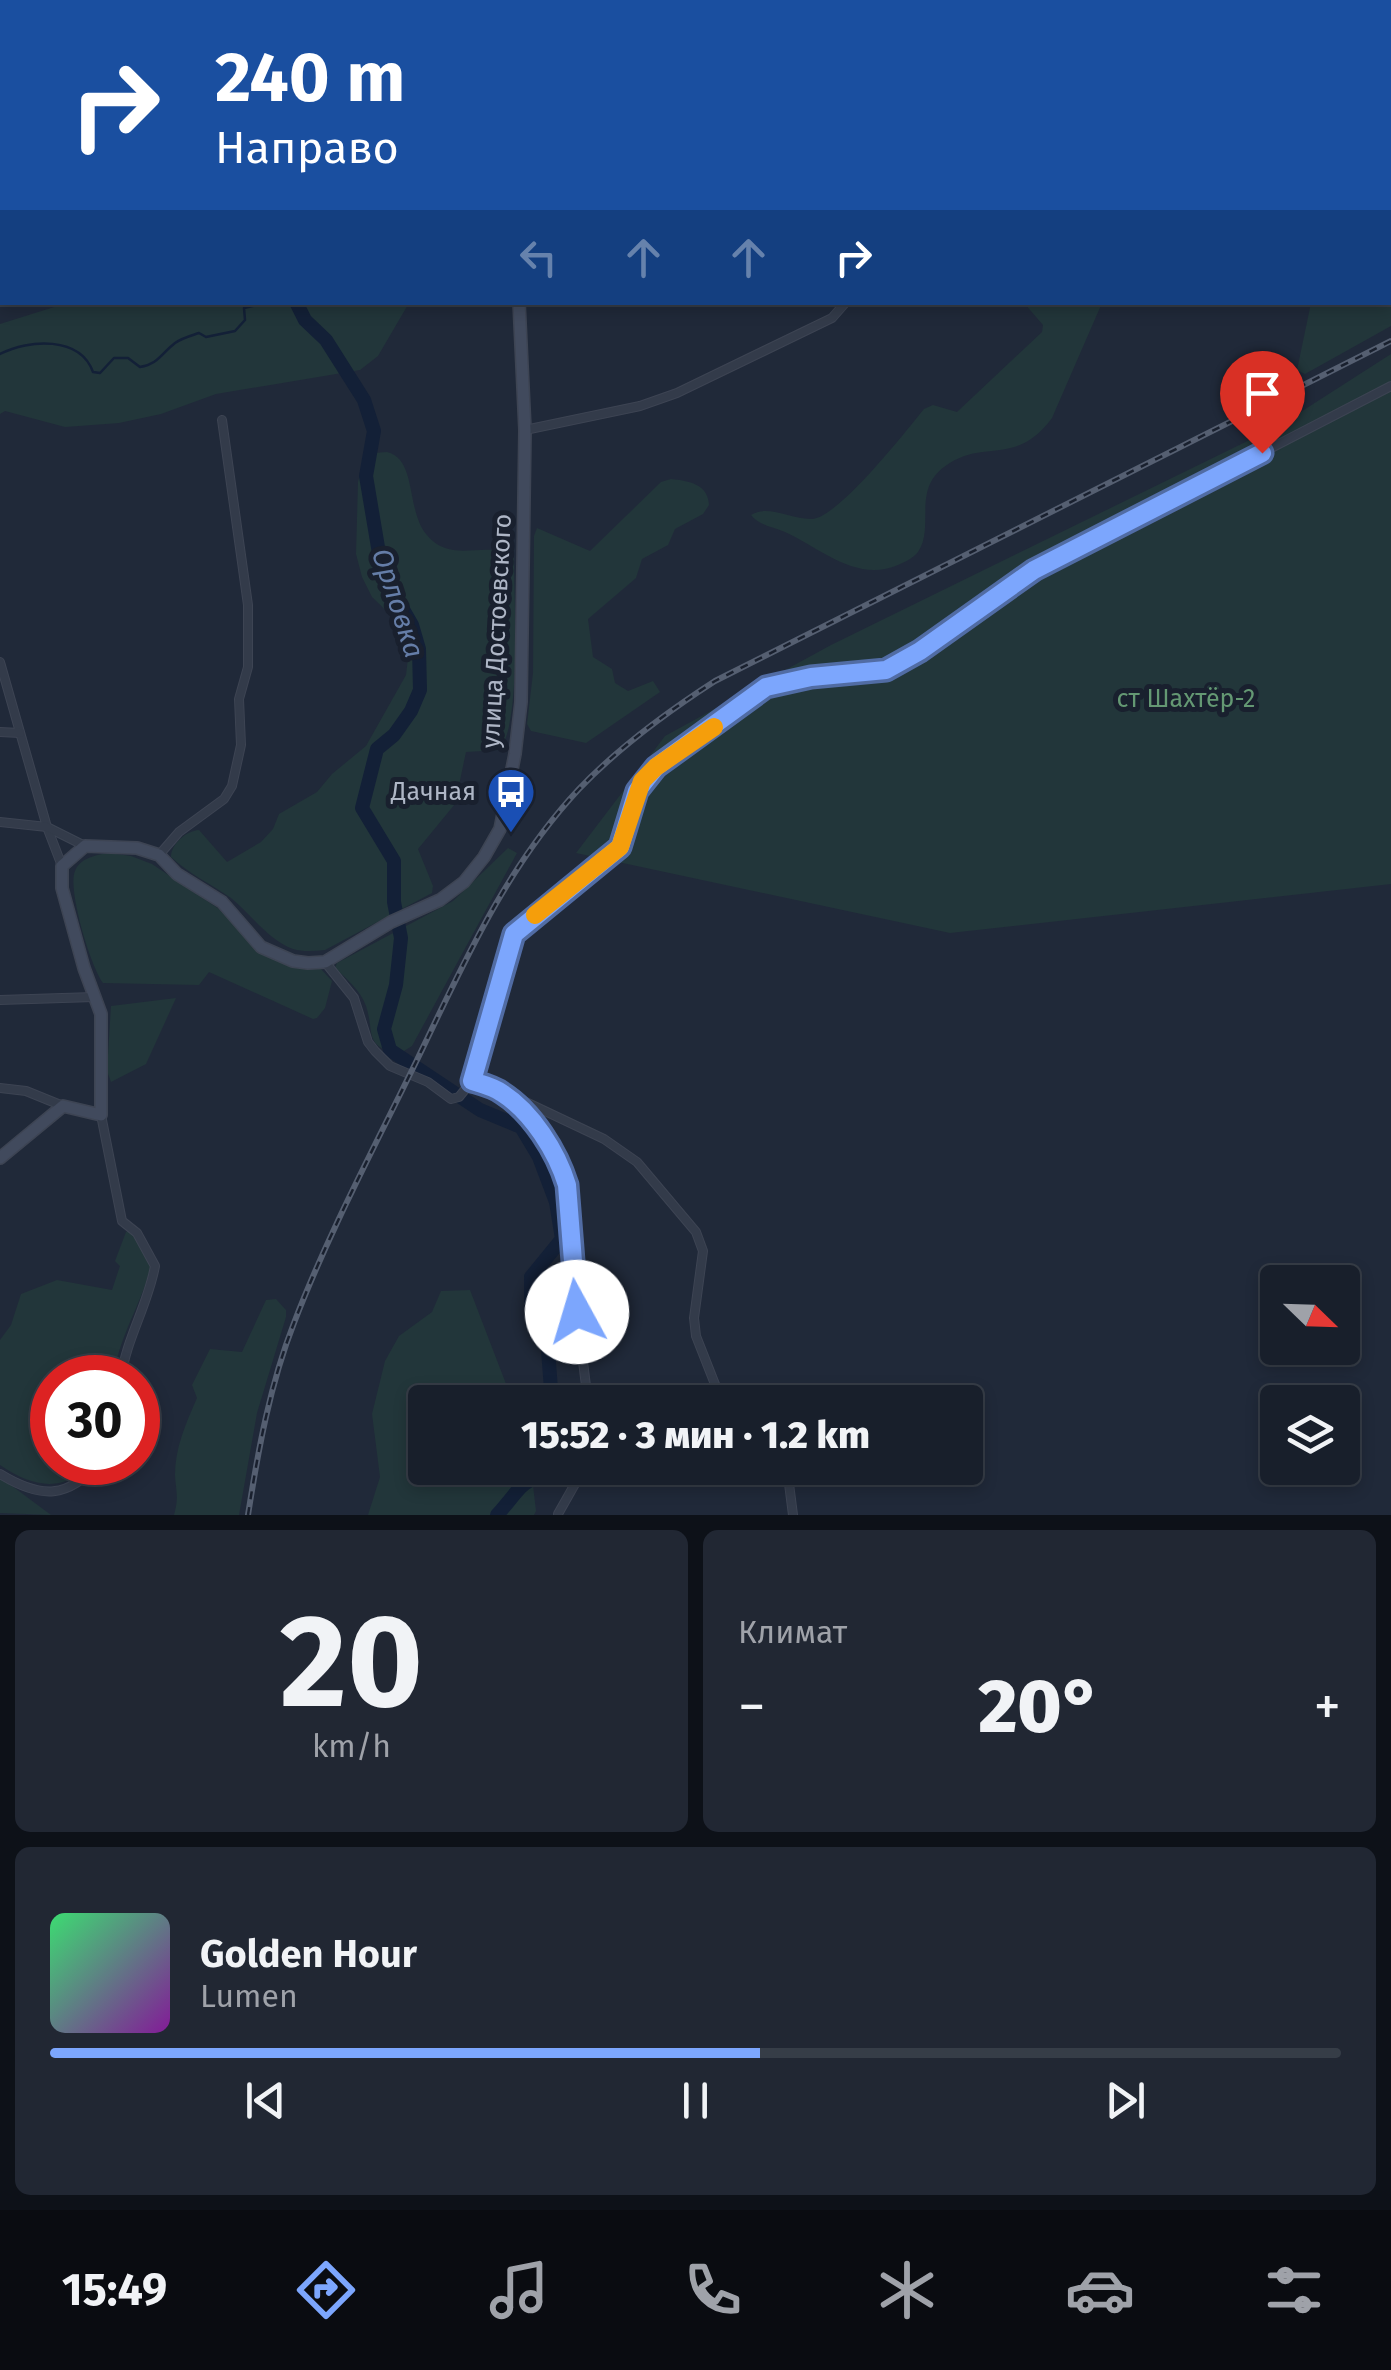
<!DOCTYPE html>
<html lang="ru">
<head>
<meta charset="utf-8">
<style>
	body { margin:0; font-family:"Fira Sans",sans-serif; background:#212733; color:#f1f3f6; height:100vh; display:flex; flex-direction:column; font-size:38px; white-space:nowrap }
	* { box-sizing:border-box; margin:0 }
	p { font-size:32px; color:#9fa2a9 }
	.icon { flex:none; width:55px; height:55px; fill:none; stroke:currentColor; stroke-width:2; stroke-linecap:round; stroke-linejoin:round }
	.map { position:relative; height:1515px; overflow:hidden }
	.drawer { display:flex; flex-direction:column; gap:15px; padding:15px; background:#0d1118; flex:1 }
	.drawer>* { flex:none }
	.hud { position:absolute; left:0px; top:0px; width:1392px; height:305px; box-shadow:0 5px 15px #0003,0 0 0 2px #363d47; background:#1a4fa0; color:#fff; overflow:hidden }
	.needle { width:65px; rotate:113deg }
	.tools { position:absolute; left:1260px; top:1265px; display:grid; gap:20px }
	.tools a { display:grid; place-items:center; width:100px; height:100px; border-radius:10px; background:#181f2b; box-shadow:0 5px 15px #0003,0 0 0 2px #363d47; font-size:50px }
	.speed { position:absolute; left:30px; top:1355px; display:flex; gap:20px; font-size:50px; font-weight:700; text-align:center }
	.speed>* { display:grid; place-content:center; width:130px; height:130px; border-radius:50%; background:#181f2b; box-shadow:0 5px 15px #0003,0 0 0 2px #363d47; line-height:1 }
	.speed .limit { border:15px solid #d22; background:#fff; color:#111 }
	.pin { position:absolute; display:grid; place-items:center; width:85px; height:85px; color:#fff; margin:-102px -42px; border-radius:50% 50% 50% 0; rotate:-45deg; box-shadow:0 0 10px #0007 }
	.pin .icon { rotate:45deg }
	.me { position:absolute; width:110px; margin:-55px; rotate:354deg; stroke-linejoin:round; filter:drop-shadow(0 0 8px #0008) }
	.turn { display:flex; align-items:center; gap:35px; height:210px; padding:0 50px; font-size:45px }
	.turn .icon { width:130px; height:130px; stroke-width:2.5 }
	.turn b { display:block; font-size:70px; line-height:85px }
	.lanes { display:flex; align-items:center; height:95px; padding:0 50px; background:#0003; justify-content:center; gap:50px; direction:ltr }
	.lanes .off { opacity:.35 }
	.big { font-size:75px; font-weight:800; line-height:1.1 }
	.drawer .widget { flex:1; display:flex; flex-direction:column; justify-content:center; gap:15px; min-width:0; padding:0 35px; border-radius:15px; background:#212733 }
	.drawer .dial { align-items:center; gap:0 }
	.dial b { font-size:130px; line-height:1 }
	.song { display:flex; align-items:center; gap:30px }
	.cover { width:120px; height:120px; border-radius:15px; background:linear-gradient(135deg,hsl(140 70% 55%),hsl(290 70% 35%)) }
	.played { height:10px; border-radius:5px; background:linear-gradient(90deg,#7ca6fd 55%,#363d47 55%) }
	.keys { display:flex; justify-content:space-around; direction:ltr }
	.heat { display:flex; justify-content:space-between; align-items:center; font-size:55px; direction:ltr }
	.drawer .tiles { flex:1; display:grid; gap:15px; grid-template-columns:1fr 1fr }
	.widget:last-child { grid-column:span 2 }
	.trip { position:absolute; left:408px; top:1385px; width:575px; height:100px; border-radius:10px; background:#181f2b; box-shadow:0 5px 15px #0003,0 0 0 2px #363d47; font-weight:800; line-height:100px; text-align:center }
	.dock { display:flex; height:160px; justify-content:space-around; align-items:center; background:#0a0c11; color:#9fa2a9 }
	.dock .icon { width:70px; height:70px }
	.dock .on { color:#7ca6fd }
	.dock b { font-size:45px; color:#f1f3f6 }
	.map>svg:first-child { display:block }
</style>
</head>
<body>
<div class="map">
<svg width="1391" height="1515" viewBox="0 0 1391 1515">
	<rect width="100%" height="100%" fill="#202939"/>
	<g fill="#22363a">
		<polygon points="1127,0 1391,0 1391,87 1390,2"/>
		<polygon points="1391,271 1391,326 1305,374 1297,370 1311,303 1390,302"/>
		<polygon points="67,303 71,302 409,303 378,356 360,370 216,394 161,414 119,423 65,427 5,411 0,414 0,324"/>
		<path d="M1024,303H1102L1052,418C1015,468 984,437 944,467C912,491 935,527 918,552C913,558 905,562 898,565C857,583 820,548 785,532C773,527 760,526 751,515C767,504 793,520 812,519C838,518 906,431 924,409L933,405L957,412L1042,332L1043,325Z"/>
		<polygon points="1391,354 1391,884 950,933 576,853 665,736 831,645 1282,424"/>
		<path d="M387,452C417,459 406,509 426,534C452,567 488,537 514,558C514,596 522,726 499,750L466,752L455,804L418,849L433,886L432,893L325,950C314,951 303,952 293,949C268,940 251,914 231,898C211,884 189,874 171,857C171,844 186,831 199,830L227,862L261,842L273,829L279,814L317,792L332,774L366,746L406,675L409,650L404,628L372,597L362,577L356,554L358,482L364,458L374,453Z"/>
		<path d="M671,479C689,481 708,484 709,505L703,514L675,529L668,545L642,559L636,578L588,619L593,657L612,669L615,683L628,691L653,681L660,692L586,743L531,731L527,724L533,673L534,536L537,528L590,551L661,482Z"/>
		<path d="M508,848L517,853L412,1046L399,1054C363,1046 375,1033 366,1006C361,991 346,978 335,968L337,963L453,901Z"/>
		<path d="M108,853L131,856L152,864L219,909L257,950L284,963L321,969L332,981L325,1008L317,1018L313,1019L209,972L199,985L103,983C91,968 67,889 75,871C80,858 96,855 108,853Z"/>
		<polygon points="176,998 146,1064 111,1082 107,1071 111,1006"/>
		<path d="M131,1230L151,1264C144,1301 115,1342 115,1377L52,1378V1462L94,1463C63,1493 34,1488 0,1465V1340L11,1325L21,1294L57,1280L112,1290L120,1266L115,1261L126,1232Z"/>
		<polygon points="470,1290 513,1402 425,1402 425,1468 531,1468 536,1511 534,1515 368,1515 380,1477 372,1414 385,1361 399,1336 432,1312 441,1291"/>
		<path d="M276,1299L286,1310V1317L257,1413L239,1515H174C179,1497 176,1492 175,1475C175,1448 186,1423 197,1398L192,1385L210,1349L242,1352L266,1300Z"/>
		<polygon points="0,1477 51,1515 0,1513"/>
	</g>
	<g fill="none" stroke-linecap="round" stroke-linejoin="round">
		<path stroke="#132037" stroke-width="2.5" d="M0,354C29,339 80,336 93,372L100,373L114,358H128L140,367C158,364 161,354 175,343C182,338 190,336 199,333L206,337L235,331L245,320L244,308L271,302"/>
		<g stroke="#132037" stroke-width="14">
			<polyline points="173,0 174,2"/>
			<polyline points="296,302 305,320 326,340 364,400 374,431 366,476 381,565 389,585 412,625 419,649 420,690 411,711 394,735 377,749 362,808 394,861 394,902 401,938 396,985 384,1029 390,1050 480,1110 521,1127 539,1157 556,1202 562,1239 531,1277 531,1301 547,1337 552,1402"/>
			<path d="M497,1515C526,1483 519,1477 566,1474L563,1468"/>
		</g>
		<g stroke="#3d4453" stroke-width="10">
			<g id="minor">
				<polyline points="761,0 762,2"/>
				<polyline points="525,430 640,406 677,393 832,318 846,302"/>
				<polyline points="0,662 47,827 62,866"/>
				<polyline points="0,732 20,733"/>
				<polyline points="0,822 47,827 85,846"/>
				<polyline points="159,855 179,832 224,799 232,786 241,745 239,699 248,667 248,605 222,420"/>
				<polyline points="325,962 354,998 368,1042 375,1051 390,1066 428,1082 451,1099 459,1097 472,1081 501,1091 519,1107 562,1166 567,1185 573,1281 588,1402"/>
				<polyline points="0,1000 94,997"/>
				<polyline points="472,1081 514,934 620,847 637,791 656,767 766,687 811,677 886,671 920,651 1033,571 1391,386"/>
				<polyline points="0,1088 26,1091 63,1106"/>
				<polyline points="509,1094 604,1139 637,1162 696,1232 703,1251 694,1318 696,1336 722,1402"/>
				<path d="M101,1115L122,1221L137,1233L155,1266C148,1305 126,1339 121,1378"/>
				<polyline points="787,1468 793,1515"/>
				<path d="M0,1474C41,1499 68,1499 100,1462"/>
				<polyline points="558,1514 584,1468"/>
			</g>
		</g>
		<g stroke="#3d4453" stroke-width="14">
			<g id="secondary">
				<polyline points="478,0 479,2"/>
				<polyline points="0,1158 63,1106 101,1115 101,1014 84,968 62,888 62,866 85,846 137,848 159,855 177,874 222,902 261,947 293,961 308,963 325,962 391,922 440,900 464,882 484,857 500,829 515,754 521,702 525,430 519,302"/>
			</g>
		</g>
		<use href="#minor" stroke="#333b4a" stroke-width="8"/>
		<use href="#secondary" stroke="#414a5d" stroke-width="11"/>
		<g stroke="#555f71" stroke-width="6">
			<path id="rail" d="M248,1515C258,1451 270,1384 294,1323C328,1234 374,1148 416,1062C462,967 505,868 579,789C619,747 667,712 715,681L1391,341"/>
		</g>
		<use href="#rail" stroke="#19202e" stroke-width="2.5" stroke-dasharray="8" stroke-linecap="butt"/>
	</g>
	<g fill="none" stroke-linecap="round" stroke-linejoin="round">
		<g stroke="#516ca4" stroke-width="25">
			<path id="route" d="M577,1312L567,1185C557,1152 532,1112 502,1093C494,1087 482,1084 472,1081L514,934L620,847L637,791L656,767L766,687L811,677L886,670L920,651L1034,570L1262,453"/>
		</g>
		<use href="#route" stroke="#7ca6fd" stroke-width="18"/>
		<polyline stroke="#f59e0b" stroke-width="18" points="535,915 620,847 642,781 656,767 714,727"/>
	</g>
	<defs>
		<g id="bus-pin" transform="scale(2.5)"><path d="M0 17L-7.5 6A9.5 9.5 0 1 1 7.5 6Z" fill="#1a4fb4" stroke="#19202e"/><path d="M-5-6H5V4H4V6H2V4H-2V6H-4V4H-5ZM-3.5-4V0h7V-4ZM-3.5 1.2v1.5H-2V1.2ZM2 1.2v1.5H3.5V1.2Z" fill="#fff"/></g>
	</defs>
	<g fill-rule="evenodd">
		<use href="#bus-pin" x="511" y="792"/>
	</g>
	<g text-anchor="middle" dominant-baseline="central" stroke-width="10" stroke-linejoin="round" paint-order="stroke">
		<g font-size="25" fill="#aeb6c6" stroke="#19202e">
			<text transform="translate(497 631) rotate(-87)">улица Достоевского</text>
		</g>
		<g font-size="25" fill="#649873" stroke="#19202e">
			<text x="1186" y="699">ст Шахтёр-2</text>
		</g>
		<g font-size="25" fill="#aeb6c6" stroke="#19202e" text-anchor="end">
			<text x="476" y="792">Дачная</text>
		</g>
		<g font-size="28" font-style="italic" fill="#657da7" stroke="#19202e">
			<text transform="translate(398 603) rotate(72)">Орловка</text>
		</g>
	</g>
</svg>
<div class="tools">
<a><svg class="needle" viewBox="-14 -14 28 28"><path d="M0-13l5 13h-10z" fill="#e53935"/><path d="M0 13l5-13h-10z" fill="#9fa2a9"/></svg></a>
<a><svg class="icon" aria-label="layers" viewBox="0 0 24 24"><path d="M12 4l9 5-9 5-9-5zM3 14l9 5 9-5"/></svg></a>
</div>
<div class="speed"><div class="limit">30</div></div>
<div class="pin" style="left:1262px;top:453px;background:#d93025"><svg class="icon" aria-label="arrive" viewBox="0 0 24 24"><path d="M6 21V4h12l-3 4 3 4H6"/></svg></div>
<svg class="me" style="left:577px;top:1312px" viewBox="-20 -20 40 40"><circle r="19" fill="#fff"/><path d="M0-13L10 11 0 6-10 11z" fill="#7ca6fd"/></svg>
<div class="trip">15:52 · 3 мин · 1.2 km</div>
<div class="hud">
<div class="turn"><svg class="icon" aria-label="right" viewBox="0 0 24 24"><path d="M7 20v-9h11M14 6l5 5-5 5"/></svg><div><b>240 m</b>Направо</div></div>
<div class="lanes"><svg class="icon off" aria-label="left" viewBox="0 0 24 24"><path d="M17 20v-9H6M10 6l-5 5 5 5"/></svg><svg class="icon off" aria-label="ahead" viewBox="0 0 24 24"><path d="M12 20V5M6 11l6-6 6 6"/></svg><svg class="icon off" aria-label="ahead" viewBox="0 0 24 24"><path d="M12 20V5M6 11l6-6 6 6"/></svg><svg class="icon" aria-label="right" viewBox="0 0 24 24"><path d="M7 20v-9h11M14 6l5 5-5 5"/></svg></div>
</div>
</div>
<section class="drawer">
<div class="tiles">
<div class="widget dial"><b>20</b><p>km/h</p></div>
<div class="widget"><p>Климат</p>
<div class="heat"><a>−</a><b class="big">20°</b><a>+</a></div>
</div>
<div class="widget">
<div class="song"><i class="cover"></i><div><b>Golden Hour</b><p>Lumen</p></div></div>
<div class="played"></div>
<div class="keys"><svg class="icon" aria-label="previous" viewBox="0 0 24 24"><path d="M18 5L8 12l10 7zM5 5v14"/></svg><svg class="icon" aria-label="pause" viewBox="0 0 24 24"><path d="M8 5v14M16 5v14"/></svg><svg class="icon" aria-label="next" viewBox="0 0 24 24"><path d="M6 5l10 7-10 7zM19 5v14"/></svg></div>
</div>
</div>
</section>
<nav class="dock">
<b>15:49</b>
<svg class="icon on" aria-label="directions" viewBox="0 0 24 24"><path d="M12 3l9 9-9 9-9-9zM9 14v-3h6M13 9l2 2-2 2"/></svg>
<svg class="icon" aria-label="music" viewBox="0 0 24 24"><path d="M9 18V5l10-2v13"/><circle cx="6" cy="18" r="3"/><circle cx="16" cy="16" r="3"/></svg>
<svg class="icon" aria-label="phone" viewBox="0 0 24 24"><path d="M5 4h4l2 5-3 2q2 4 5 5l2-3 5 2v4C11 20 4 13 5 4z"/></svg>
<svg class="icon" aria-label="climate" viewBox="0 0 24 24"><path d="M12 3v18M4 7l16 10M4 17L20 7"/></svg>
<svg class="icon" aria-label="car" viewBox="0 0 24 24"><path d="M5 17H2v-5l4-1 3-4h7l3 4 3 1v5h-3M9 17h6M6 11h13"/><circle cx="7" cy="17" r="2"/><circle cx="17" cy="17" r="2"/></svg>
<svg class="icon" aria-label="filters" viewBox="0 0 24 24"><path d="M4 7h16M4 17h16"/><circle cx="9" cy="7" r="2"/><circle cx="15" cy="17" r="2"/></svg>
</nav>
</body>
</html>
